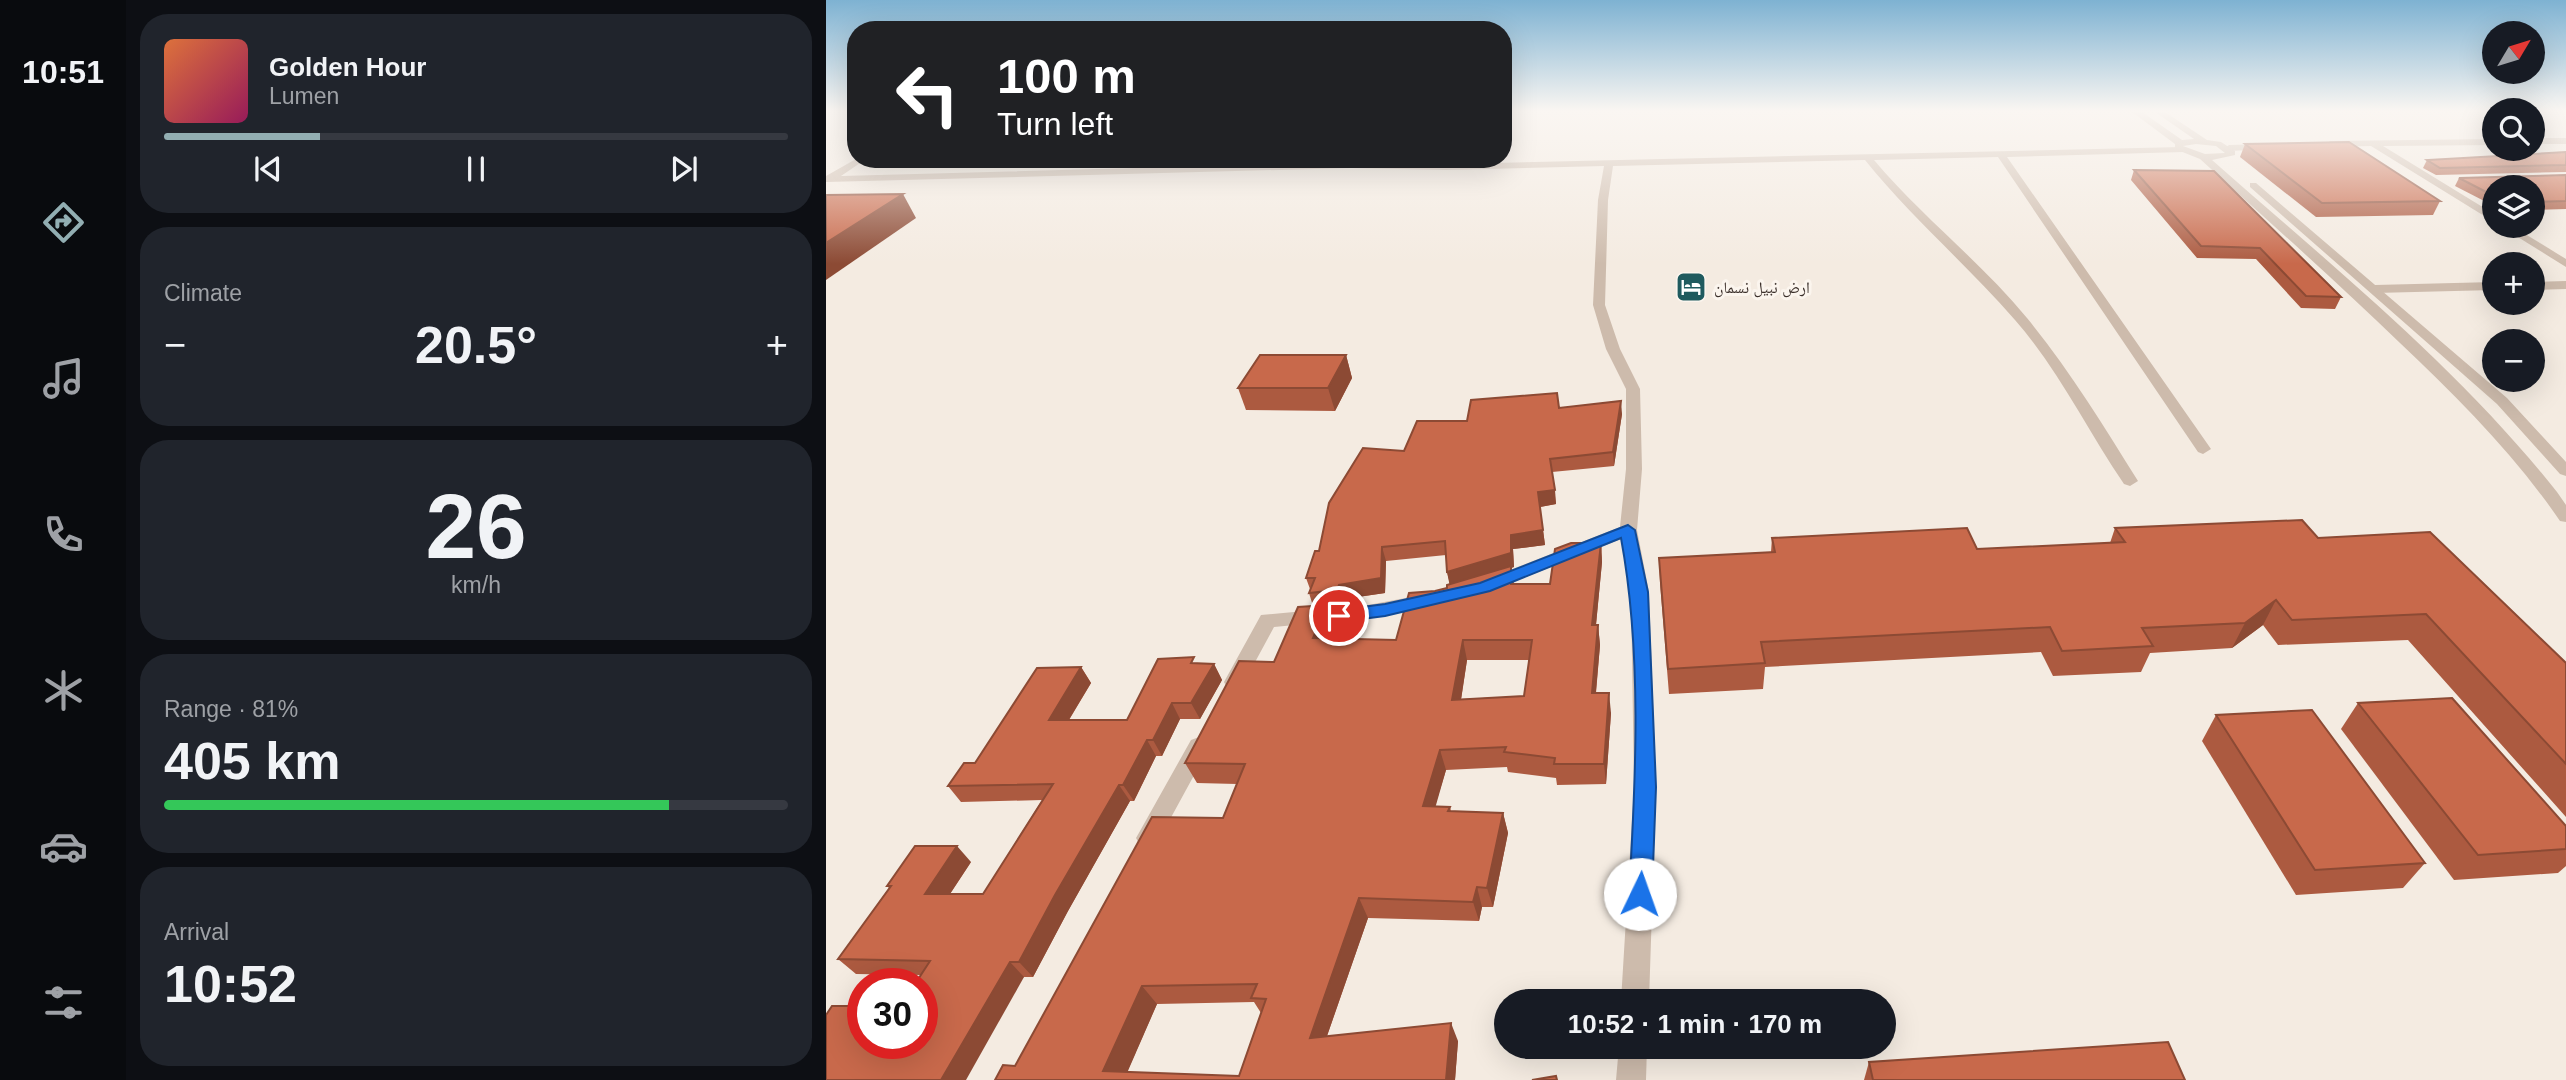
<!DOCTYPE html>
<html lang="en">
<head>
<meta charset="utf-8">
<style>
	body { margin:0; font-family:Arial,"Noto Naskh Arabic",sans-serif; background:#20242c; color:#f1f3f6; height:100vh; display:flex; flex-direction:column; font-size:26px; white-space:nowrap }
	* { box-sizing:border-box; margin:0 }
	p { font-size:23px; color:#9ea1a6 }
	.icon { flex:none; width:38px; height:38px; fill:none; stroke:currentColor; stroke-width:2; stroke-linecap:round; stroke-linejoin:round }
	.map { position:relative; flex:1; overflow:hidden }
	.panel { display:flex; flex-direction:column; gap:14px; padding:14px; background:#0d0f14; width:700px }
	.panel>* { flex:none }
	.top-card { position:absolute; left:21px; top:21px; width:665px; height:147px; border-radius:28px; box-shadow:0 7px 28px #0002; background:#202124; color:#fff; overflow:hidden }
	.needle { width:46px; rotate:52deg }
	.fabs { position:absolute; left:1656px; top:21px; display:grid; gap:14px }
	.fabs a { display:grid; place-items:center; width:63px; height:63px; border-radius:50%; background:#171b24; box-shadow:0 7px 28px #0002; font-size:35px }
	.speed { position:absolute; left:21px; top:968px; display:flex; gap:14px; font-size:35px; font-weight:700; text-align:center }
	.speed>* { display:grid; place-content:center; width:91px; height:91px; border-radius:50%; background:#171b24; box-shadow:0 7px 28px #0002; line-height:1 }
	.speed .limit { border:10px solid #d22; background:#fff; color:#111 }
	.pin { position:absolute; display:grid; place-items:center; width:60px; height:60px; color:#fff; margin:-30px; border:4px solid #fff; border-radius:50%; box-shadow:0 2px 7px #0007 }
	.me { position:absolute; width:77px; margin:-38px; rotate:3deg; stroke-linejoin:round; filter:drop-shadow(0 0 5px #0008) }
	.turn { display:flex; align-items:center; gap:24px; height:147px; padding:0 35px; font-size:32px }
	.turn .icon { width:91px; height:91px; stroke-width:2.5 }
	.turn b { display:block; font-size:49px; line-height:60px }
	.big { font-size:52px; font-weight:800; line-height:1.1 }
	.panel .tile { flex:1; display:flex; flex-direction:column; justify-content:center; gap:10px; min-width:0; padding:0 24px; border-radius:28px; background:#20242c }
	.panel .dial { align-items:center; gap:0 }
	.dial b { font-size:91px; line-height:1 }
	.song { display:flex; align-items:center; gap:21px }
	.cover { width:84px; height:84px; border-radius:10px; background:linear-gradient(135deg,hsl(20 70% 55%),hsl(330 70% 35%)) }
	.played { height:7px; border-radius:4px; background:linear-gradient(90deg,#92aeb2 25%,#363941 25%) }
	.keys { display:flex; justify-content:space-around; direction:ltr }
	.heat { display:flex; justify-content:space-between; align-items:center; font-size:38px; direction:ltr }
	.charge { height:10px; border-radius:5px; background:linear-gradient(90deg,#34c759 81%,#363941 0) }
	.trip { position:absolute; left:668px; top:989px; width:402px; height:70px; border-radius:35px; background:#171b24; box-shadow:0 7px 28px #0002; font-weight:800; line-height:70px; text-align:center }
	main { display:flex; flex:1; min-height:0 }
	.dock { display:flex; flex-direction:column; width:126px; justify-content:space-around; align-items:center; background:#090b0e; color:#9ea1a6 }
	.dock .icon { width:49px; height:49px }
	.dock .selected { color:#92aeb2 }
	.dock b { font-size:32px; color:#f1f3f6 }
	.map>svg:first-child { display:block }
</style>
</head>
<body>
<main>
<nav class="dock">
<b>10:51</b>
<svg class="icon selected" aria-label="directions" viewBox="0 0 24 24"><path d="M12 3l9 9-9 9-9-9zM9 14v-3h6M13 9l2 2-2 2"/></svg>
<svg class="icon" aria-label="music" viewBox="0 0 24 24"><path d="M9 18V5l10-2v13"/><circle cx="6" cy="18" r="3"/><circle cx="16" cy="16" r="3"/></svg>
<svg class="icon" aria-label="phone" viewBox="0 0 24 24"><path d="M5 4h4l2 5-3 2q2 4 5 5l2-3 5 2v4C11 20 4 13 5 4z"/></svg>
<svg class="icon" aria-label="climate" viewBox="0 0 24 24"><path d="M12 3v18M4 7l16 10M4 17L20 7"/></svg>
<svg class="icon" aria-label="car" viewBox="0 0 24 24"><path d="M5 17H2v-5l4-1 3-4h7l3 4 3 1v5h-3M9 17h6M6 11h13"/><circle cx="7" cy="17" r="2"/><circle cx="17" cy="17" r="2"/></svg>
<svg class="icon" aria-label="filters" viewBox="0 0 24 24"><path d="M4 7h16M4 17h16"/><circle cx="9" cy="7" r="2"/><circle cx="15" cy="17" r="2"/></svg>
</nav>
<section class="panel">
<div class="tile">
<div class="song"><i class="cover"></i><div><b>Golden Hour</b><p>Lumen</p></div></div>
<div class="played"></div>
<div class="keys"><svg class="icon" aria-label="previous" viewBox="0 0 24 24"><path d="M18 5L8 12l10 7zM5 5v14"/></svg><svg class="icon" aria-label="pause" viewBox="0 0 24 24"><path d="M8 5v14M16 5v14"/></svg><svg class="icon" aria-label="next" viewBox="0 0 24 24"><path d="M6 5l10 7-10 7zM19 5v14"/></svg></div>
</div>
<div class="tile"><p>Climate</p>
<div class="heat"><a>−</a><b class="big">20.5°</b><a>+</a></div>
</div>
<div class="tile dial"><b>26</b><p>km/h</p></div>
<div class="tile"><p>Range · 81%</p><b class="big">405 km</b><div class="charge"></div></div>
<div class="tile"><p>Arrival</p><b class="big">10:52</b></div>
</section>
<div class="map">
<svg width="1740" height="1080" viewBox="0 0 1740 1080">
	<rect width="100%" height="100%" fill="#f4ebe1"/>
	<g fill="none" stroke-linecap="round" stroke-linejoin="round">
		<g fill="#cdbbac" fill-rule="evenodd">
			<rect x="1706" y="138" width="34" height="6"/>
			<polygon points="1668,139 1668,145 1557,146 1668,214 1668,222 1545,146 1504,147 1500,144 1504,141"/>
			<polygon points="1441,144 1445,147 1444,149 1403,151 1399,148 1403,145"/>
			<path d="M1355,147L1359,150L1358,152L1181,157L1385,449L1377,454L1372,452L1172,157L1048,160C1095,216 1154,261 1201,318C1243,369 1277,425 1312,481L1304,486L1298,484C1261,430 1233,370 1189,320C1141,265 1085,217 1039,160L787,166L782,200L779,305L794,349L814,389L816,469L811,530L823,592L830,787L823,1001H795L808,787L805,592L795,539L672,588H658L656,584L658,580L794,527L800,469V389L780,349L767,305L772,200L778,166L620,170L525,168L0,182V176L30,159H40L15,176L525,162L620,164Z"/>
			<polygon points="1674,226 1686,226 1740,259 1740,267"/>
			<polygon points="1740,281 1740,289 1706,290 1706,282"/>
			<polygon points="1668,282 1668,290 1549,293 1543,289 1549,285"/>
			<polygon points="601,594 608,596 610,601 608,606 542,618 448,627 415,688 408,690 401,688 398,682 435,615 542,605"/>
			<polygon points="373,737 381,740 384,746 330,845 322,849 314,845 310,838 314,831 365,740"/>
			<polygon points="793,1046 821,1046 820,1080 790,1080"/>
		</g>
		<g fill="#cdbbac" fill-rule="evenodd">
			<path d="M1306,112H1316L1356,140L1368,139L1329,112H1339L1381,140L1395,142L1409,151V155L1386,160C1505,265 1632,367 1731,492L1740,505V522L1734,521C1689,455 1632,398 1574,343C1509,280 1441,220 1374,159L1349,149V144ZM1370,144L1390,146L1399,153L1379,154L1357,146Z"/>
			<polygon points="1424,183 1430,183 1681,398 1740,462 1740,476 1734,474 1671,404 1424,187"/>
		</g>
	</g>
	<g fill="#ac5a40" fill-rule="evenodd">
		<polygon points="1419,144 1614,201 1607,215 1490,217 1414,157"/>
		<polygon points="1740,152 1740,172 1610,175 1597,168 1601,160"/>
		<polygon points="1308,170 1515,297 1509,309 1475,308 1430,259 1371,258 1305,180"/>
		<polygon points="1740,175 1740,209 1706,210 1706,187 1668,187 1668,206 1629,186 1633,178"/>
		<polygon points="520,355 526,378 509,411 420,410 412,388"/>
		<path d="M733,408L796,414L788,466L726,472L730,504L714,507L719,545L687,549L688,567L685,568L688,584H724L775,543L776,562L770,625H772L774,645L770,693L785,713L780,784L731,785L730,778L682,772L681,767L620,770L609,806L624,807L625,811L677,813L682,833L667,907H656L653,921L542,918L501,1036L632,1041L629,1080H169L189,1066L397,818L411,784L371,783L359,763L448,662L487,606L483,593L484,589L480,578L493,551L578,451L641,421ZM620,555L621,572L624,584L621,588L609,591L570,640L502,638L508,625L501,606L515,605L518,599L559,593L560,561ZM641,660H703L698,696L635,699ZM428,1002L435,1013L413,1076L301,1072L331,1004Z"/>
		<polygon points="1289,528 1492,538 1740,663 1740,817 1582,640 1452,645 1437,625 1406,648 1324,653 1315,672 1227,676 1215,652 939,667 937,689 843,694 834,583 833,558 945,552 946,538 1151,549 1284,543"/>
		<polygon points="371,663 388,664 396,680 374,719 354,719 336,756 330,756 308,801 304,801 242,911 207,977 198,977 96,1043 95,975 30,974 12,959 63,888 61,886 145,862 124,894 157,894 216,800 135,802 122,786 255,667 265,683 243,720 301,720"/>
		<polygon points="1532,703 1740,826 1740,866 1732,873 1628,880 1515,729"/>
		<polygon points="1390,715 1599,863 1577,888 1470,895 1376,741"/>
		<polygon points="1043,1062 1359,1080 1038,1080"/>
	</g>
	<g fill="#8c4a34">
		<polygon points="77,194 90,218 0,280 0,243"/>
		<polygon points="520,355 526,378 509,411 502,388"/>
		<polygon points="795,401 796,414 788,466 787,452"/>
		<polygon points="729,490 730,504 714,507 712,492"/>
		<polygon points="717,530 719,545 687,549 688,567 685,568 688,586 624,587 621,572 685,535"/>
		<polygon points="775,543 776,562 768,645 766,625"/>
		<polygon points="556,547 560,561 559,593 518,599 515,605 511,590 513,585"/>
		<polygon points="1450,600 1437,625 1406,648 1419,623"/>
		<polygon points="501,605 508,625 495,658 487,638"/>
		<polygon points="772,625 774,645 768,713 766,693"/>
		<polygon points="637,640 641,660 632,720 626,700"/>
		<polygon points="388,664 396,680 374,719 365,703"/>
		<polygon points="255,667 265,683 233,736 223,720"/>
		<polygon points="783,693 785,713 780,784 778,764"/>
		<polygon points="346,703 354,719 336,756 327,740"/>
		<polygon points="321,740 330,756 308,801 297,785"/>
		<polygon points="614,750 620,770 604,826 597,806"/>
		<polygon points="293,785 304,801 242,911 207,977 193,962 229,895"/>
		<polygon points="677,813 682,833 667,907 661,888"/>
		<polygon points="131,846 145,862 114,909 99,894"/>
		<polygon points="651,887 656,907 653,921 647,902"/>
		<polygon points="533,898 542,918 494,1056 484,1038"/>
		<polygon points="184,962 198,977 140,1080 115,1080"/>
		<polygon points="316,986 331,1004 298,1080 277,1071"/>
		<polygon points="625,1023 632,1041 629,1080 620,1080"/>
	</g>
	<g fill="#c8694b" stroke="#8c4a34" stroke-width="2" fill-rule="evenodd">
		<polygon points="1523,142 1614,201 1496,203 1419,144"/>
		<polygon points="1740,152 1740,165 1614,168 1601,160"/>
		<polygon points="1308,170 1388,171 1515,297 1480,296 1434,248 1375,246"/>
		<polygon points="1740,175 1740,201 1706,202 1706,187 1668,187 1668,196 1633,178"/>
		<polygon points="77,194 0,243 0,195"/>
		<polygon points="434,355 520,355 502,388 412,388"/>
		<polygon points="731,393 733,408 795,401 787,452 724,459 729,490 712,492 717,530 685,535 685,553 621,572 619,541 556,547 555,578 513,585 511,590 483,593 489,578 480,578 489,551 493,551 503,503 537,448 578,451 591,421 641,421 645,400"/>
		<polygon points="1476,520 1492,538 1604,532 1740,663 1740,764 1600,614 1466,620 1450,600 1419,623 1316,628 1327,646 1236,651 1224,627 935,642 939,663 842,669 833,558 949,552 946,538 1141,528 1151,549 1299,542 1289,528"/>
		<path d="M745,543H775L766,625H772L766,693H783L778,764H728L729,758L678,752L680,747L614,750L597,806L624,807L622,811L677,813L661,888L651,887L647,902L533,898L484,1038L625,1023L620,1080H169L177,1065L189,1066L326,817L397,818L419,764L359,763L413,661L448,662L472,607L501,605L487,638L570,640L583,593L609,591L621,588V585L685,566V584H724L729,549ZM637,640H706L698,696L626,700ZM431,984L425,998L440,999L413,1076L277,1071L316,986Z"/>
		<polygon points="368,657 365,663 388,664 365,703 346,703 327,740 321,740 297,785 293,785 229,895 193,962 184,962 115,1080 0,1080 0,1015 6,1006 37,1006 37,1043 96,1043 96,984 89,984 104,961 12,959 65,886 61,886 89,846 131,846 99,894 157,894 227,784 122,786 138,763 149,763 211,668 255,667 223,720 301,720 332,659"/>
		<polygon points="1626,698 1740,826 1740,849 1652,855 1532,703"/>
		<polygon points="1486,710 1599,863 1489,870 1390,715"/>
		<polygon points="1342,1042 1359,1080 1047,1080 1043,1062"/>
		<polygon points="730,1076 731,1080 706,1080"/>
	</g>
	<linearGradient id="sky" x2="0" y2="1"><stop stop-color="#7eb2d2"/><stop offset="0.42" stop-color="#faf6f2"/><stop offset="1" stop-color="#faf6f2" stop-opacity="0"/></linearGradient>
	<rect width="1740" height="264" fill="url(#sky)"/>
	<path fill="#1a73e8" stroke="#114b97" stroke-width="2" d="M802,525L809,530L822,592L830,787L826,894L822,902L814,905L806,902L803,894C810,778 816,652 795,538L664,591L559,616L513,622L504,616L513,610L559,604L654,583Z"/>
	<defs>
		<g id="hotel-square" transform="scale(1.575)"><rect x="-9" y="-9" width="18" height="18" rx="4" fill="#1f5a5e" stroke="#fbf5ee"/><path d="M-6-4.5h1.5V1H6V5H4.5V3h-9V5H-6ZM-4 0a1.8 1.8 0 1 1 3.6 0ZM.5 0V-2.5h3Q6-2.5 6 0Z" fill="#fff"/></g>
	</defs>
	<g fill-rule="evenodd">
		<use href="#hotel-square" x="865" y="287"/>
	</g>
	<g text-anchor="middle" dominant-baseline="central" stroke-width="6" stroke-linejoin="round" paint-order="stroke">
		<g font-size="16" fill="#3b302b" stroke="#fbf5ee" text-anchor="start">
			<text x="888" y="287">ارض نبيل نسمان</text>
		</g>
	</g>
</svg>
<div class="fabs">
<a><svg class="needle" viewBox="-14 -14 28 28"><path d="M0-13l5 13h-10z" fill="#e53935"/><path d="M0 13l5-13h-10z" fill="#9ea1a6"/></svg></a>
<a><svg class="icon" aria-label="search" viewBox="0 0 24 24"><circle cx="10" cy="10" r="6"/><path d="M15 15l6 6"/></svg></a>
<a><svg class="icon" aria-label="layers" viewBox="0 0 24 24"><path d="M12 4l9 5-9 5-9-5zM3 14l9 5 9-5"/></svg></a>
<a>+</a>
<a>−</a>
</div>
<div class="speed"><div class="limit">30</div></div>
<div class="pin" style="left:513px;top:616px;background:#d93025"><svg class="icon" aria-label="arrive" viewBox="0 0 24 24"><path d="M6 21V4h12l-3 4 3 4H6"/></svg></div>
<svg class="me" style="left:814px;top:894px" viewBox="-20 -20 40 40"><circle r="19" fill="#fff"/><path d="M0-13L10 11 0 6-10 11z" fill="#1a73e8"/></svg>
<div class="trip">10:52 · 1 min · 170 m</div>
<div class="top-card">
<div class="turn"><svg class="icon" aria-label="left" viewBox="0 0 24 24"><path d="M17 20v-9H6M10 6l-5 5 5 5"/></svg><div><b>100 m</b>Turn left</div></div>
</div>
</div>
</main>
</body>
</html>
